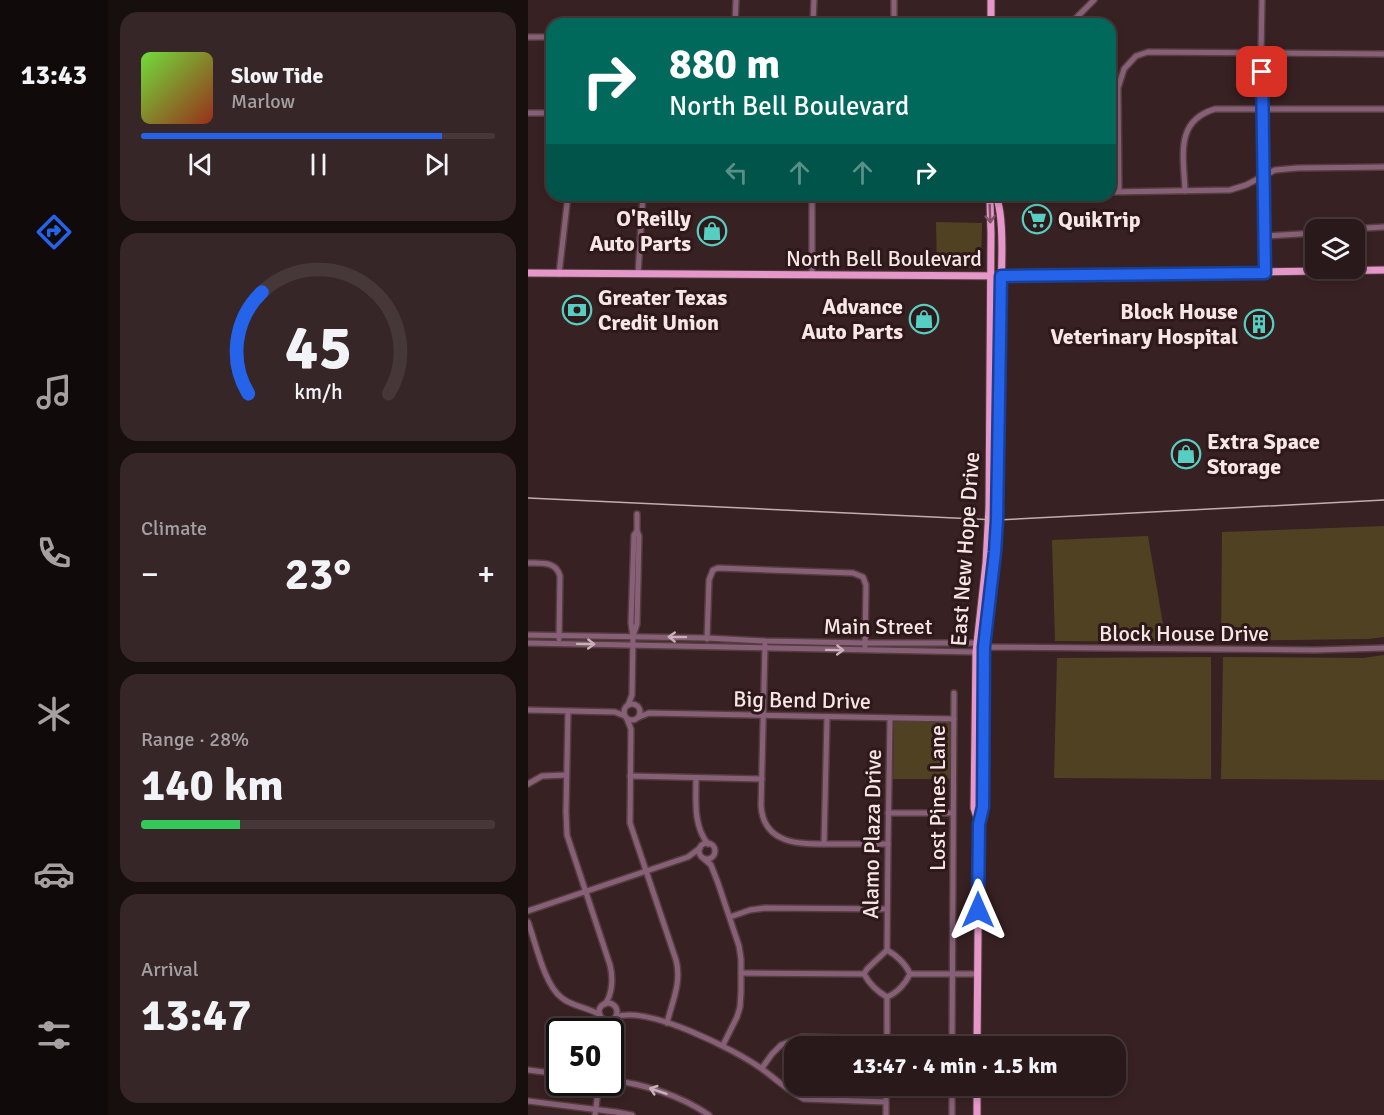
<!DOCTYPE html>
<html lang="en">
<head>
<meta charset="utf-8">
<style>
	body { margin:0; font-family:Signika,sans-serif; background:#362627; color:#f1f3f6; height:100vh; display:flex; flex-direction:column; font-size:22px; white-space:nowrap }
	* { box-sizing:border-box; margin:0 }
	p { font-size:20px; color:#a5a0a2 }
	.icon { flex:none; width:33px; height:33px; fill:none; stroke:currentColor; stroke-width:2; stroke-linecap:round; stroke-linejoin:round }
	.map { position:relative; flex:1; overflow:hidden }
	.sheet { display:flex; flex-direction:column; gap:12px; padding:12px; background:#170e0e; width:420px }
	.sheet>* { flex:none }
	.banner { position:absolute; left:18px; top:18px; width:570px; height:183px; border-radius:18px; box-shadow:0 3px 9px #0003,0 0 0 2px #463839; background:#00695c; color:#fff; overflow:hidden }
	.fabs { position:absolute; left:777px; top:219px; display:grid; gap:12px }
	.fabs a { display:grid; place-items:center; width:60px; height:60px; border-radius:12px; background:#2a191a; box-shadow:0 3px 9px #0003,0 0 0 2px #463839; font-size:30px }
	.speed { position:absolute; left:18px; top:1018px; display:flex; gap:12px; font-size:30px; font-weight:700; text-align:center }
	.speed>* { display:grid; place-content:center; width:78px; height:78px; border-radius:50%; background:#2a191a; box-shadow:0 3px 9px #0003,0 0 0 2px #463839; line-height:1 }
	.speed .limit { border:3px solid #111; border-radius:9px; background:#fff; color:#111 }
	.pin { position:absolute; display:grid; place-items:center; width:51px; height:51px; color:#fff; margin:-26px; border-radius:12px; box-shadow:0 3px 9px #0006 }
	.me { position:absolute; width:66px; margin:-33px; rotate:0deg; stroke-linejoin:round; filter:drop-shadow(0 0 4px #0008) }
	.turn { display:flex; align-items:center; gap:21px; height:126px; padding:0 24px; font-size:27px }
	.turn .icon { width:78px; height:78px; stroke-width:2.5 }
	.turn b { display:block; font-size:42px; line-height:51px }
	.lanes { display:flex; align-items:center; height:57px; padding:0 24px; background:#0003; justify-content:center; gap:30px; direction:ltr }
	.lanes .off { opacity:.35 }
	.big { font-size:45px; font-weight:700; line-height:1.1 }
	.sheet .tile { flex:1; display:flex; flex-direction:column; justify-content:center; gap:9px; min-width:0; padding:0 21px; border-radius:18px; background:#362627 }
	.sheet .dial { align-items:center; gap:0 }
	.dial svg { height:156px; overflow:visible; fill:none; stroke:#463839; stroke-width:7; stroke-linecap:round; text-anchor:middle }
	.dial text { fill:#f1f3f6; stroke:none }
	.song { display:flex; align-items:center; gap:18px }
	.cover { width:72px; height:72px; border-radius:9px; background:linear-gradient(135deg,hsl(100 70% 55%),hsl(10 70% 35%)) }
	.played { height:6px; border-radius:3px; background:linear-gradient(90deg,#2563eb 85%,#463839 85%) }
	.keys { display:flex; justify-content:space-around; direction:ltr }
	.heat { display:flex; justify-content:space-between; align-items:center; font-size:33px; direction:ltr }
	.charge { height:9px; border-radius:4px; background:linear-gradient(90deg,#34c759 28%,#463839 0) }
	.trip { position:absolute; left:256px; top:1036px; width:342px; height:60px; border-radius:18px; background:#2a191a; box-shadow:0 3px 9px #0003,0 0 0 2px #463839; font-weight:700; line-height:60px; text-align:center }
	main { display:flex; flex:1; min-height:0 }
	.tabs { display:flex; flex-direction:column; width:108px; justify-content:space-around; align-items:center; background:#110a0a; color:#a5a0a2 }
	.tabs .icon { width:42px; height:42px }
	.tabs .selected { color:#2563eb }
	.tabs b { font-size:27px; color:#f1f3f6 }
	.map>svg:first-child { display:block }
</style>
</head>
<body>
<main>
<nav class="tabs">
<b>13:43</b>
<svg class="icon selected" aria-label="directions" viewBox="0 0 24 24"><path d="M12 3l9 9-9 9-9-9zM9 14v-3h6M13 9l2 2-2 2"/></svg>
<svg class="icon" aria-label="music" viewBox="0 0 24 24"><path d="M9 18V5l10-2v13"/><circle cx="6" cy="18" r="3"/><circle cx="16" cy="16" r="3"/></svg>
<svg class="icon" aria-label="phone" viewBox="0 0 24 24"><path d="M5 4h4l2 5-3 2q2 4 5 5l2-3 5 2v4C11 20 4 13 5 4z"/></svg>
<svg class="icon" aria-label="climate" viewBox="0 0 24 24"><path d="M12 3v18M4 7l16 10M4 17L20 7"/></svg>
<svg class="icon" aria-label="car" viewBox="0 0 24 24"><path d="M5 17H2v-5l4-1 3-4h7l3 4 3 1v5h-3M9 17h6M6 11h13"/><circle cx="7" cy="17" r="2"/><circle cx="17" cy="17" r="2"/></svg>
<svg class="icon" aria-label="filters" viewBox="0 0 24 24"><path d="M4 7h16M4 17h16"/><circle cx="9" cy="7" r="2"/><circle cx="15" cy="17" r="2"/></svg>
</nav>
<section class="sheet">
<div class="tile">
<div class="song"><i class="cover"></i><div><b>Slow Tide</b><p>Marlow</p></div></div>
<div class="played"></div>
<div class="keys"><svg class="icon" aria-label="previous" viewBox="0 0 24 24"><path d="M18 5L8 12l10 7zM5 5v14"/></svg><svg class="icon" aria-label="pause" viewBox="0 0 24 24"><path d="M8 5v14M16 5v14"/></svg><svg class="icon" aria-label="next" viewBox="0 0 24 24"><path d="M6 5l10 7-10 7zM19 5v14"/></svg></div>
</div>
<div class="tile dial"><svg viewBox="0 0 100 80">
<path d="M14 69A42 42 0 1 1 86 69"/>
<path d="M14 69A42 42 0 0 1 21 17" stroke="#2563eb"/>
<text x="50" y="56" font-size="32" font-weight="700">45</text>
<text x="50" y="72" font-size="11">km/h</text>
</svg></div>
<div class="tile"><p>Climate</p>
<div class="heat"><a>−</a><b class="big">23°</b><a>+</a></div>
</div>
<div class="tile"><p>Range · 28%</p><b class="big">140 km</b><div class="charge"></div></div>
<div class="tile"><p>Arrival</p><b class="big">13:47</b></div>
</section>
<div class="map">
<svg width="856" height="1115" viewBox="0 0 856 1115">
	<rect width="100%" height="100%" fill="#382122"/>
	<g fill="#504123">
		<polygon points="408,222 454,223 453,268 409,268"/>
		<polygon points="856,526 856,637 840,639 693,641 694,532"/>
		<polygon points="620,536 638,642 527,641 524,540"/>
		<polygon points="856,655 856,780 693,779 695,657 835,658"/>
		<polygon points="683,657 683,779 526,778 529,658"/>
		<polygon points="366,722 423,722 423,779 365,779"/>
	</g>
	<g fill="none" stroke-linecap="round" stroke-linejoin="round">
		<g stroke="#533d3d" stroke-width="8">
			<g id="minor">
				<polyline points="734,0 733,53 737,273"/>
				<polyline points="207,24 208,0"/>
				<polyline points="285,24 286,0"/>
				<polyline points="366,24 366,0"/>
				<polyline points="542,24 566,0"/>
				<polyline points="0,37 24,37"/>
				<polyline points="0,113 24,113"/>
				<polyline points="591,191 590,88 596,69 608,56 620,52 856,54"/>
				<path d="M657,191C656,157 646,121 687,109H856"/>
				<polyline points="582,192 702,190 718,185 747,170 770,168 856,167"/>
				<polyline points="284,195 284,275"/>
				<polyline points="803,230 856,227"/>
				<polyline points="737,236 788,233"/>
				<polyline points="31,274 40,195"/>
				<polyline points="110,274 115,195"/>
				<path d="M0,563C13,563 28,561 32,576L31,639"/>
				<polyline points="106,633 109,624 111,536 109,531"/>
				<polyline points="0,635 179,638 237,641 337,643 450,643"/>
				<polyline points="179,639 181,580 185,570 190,568 325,573 335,577 338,585 337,646"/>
				<polyline points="0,643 448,652 456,647 787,650 856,648"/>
				<path d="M237,645L233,806C236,847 276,844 307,844C325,844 342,844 360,844"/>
				<circle cx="104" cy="712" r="8"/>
				<polyline points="100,705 104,695 105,637 103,623 106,535 109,531 109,514"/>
				<polyline points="0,710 87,712 97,716"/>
				<path d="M40,711L38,812L39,835L82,965C85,977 85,993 77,1004"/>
				<polyline points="111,717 121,713 426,719"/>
				<path d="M99,719L103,729L102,823L148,960C154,982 144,1002 139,1023"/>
				<polyline points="102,776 234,779"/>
				<path d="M168,778C168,801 165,825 180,844"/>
				<polyline points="0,784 14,776 38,775"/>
				<polyline points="360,813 425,813"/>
				<circle cx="179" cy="851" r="8"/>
				<polyline points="296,844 299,717"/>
				<polyline points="175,858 183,865 190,883 211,946 213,959 213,992 212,1007 209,1017 195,1045"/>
				<polyline points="0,911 160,857 172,848"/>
				<polyline points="202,917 222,910 237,908 359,909"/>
				<path d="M0,922C8,943 16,985 34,998C45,1007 60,1007 72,1015"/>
				<polyline points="359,950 360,844 362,718"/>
				<path d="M359,950C368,955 378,964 382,974C378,983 369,993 359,997C350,992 341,983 336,974L339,969Z"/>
				<polyline points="213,973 336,974"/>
				<polyline points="382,974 449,974"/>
				<circle cx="80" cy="1012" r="9"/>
				<path d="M88,1017C119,1005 208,1050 234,1069C248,1079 260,1091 276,1099L358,1102"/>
				<polyline points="75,1019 78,1027 77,1032"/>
				<polyline points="359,1047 359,997"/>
				<polyline points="424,1047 426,693"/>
				<polyline points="234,1068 244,1054 253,1045 274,1037 359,1039"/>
				<polyline points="0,1070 32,1074"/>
				<path d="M82,1080C117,1084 153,1096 181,1115"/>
				<polyline points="0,1101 88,1112 104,1115"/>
				<polyline points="67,1115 71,1083"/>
				<polyline points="358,1115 358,1086"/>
				<polyline points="424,1115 424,1086"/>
			</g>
		</g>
		<g stroke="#533d3d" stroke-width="9">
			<g id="major">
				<polyline points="463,0 463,24"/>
				<polyline points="0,273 482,276 856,270"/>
				<polyline points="450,821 446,808 448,652 458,563 461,508 463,233 462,203 465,195"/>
				<path d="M449,1047L451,823L455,807L456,647L467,552L469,520C470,456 471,391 471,327C472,300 479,214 467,195"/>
				<polyline points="449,1115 449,1086"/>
			</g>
		</g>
		<use href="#minor" stroke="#876078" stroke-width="5"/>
		<use href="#major" stroke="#e697c9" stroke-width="7"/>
		<polyline stroke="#c1afaf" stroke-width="1.5" points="0,498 469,520 856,500"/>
	</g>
	<defs><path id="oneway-shaft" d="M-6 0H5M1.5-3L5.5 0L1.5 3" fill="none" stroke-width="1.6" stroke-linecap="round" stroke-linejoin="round" transform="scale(1.5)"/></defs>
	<use stroke="#815168" href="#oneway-shaft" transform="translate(462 214) rotate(88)"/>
	<g stroke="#cab0ba">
		<use href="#oneway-shaft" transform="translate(149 637) rotate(-179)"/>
		<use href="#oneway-shaft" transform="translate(58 644) rotate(1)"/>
		<use href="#oneway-shaft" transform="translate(307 650) rotate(1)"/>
		<use href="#oneway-shaft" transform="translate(130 1091) rotate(-161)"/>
	</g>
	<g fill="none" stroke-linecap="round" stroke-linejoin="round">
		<g stroke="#184099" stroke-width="15">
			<polyline id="route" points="450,910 451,824 455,807 456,647 467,552 469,520 473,276 737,273 734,72"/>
		</g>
		<use href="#route" stroke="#2563eb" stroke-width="10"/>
	</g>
	<defs>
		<g id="supermarket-ring" transform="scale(1.5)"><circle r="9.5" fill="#2e1819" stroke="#57cec2" stroke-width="1.5"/><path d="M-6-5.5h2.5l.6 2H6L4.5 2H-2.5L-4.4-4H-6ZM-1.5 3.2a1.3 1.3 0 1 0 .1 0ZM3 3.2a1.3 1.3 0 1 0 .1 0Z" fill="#57cec2"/></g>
		<g id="shop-ring" transform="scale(1.5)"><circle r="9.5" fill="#2e1819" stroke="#57cec2" stroke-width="1.5"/><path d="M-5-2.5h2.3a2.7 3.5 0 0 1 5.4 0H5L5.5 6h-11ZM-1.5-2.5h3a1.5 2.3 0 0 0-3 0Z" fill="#57cec2"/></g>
		<g id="bank-ring" transform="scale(1.5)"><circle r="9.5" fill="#2e1819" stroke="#57cec2" stroke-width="1.5"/><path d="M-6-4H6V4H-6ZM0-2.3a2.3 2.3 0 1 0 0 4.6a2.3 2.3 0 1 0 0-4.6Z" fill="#57cec2"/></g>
		<g id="building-ring" transform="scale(1.5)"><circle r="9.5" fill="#2e1819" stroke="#57cec2" stroke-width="1.5"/><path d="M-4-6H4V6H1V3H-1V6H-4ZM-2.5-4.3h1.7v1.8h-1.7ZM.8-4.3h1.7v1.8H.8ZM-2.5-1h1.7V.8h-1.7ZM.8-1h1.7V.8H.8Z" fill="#57cec2"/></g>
	</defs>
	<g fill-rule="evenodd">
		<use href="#supermarket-ring" x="509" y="219"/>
		<use href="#shop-ring" x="184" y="231"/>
		<use href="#bank-ring" x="49" y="310"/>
		<use href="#shop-ring" x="396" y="319"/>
		<use href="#building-ring" x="731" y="324"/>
		<use href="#shop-ring" x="658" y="454"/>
	</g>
	<g text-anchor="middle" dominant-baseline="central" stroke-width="6" stroke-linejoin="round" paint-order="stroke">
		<g font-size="22" font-weight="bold" fill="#f6e6e6" stroke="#2e1819" text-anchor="end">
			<text x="163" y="218">O'Reilly<tspan x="163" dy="25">Auto Parts</tspan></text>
			<text x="530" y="219" text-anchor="start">QuikTrip</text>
			<text x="70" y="297" text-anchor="start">Greater Texas<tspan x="70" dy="25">Credit Union</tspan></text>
			<text x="375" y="306">Advance<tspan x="375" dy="25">Auto Parts</tspan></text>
			<text x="710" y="311">Block House<tspan x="710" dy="25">Veterinary Hospital</tspan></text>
			<text x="679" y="441" text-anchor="start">Extra Space<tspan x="679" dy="25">Storage</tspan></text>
		</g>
		<g font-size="22" fill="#f6e6e6" stroke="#2e1819">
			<text x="356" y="258">North Bell Boulevard</text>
			<text transform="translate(437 549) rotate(-86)">East New Hope Drive</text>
			<text x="350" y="626">Main Street</text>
			<text x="656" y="633">Block House Drive</text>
			<text transform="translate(274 700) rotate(1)">Big Bend Drive</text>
			<text transform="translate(409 798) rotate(-90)">Lost Pines Lane</text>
			<text transform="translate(344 834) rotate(-89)">Alamo Plaza Drive</text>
		</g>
	</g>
</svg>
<div class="fabs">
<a><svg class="icon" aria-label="layers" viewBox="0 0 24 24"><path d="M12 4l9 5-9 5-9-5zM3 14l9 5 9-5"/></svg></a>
</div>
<div class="speed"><div class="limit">50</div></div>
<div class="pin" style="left:734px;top:72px;background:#d93025"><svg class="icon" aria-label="arrive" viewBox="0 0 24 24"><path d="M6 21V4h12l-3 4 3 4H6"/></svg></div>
<svg class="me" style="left:450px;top:910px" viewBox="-20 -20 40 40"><path d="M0-17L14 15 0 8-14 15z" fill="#2563eb" stroke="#fff" stroke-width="4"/></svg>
<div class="trip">13:47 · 4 min · 1.5 km</div>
<div class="banner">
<div class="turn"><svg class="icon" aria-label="right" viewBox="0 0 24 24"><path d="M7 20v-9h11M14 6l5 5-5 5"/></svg><div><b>880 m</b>North Bell Boulevard</div></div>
<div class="lanes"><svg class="icon off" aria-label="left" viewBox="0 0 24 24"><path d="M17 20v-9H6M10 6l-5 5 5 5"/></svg><svg class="icon off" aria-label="ahead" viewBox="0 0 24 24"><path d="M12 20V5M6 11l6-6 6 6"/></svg><svg class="icon off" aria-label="ahead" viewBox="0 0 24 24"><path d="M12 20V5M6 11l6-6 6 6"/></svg><svg class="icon" aria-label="right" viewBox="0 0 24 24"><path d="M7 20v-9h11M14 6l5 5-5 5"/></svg></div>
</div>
</div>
</main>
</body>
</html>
